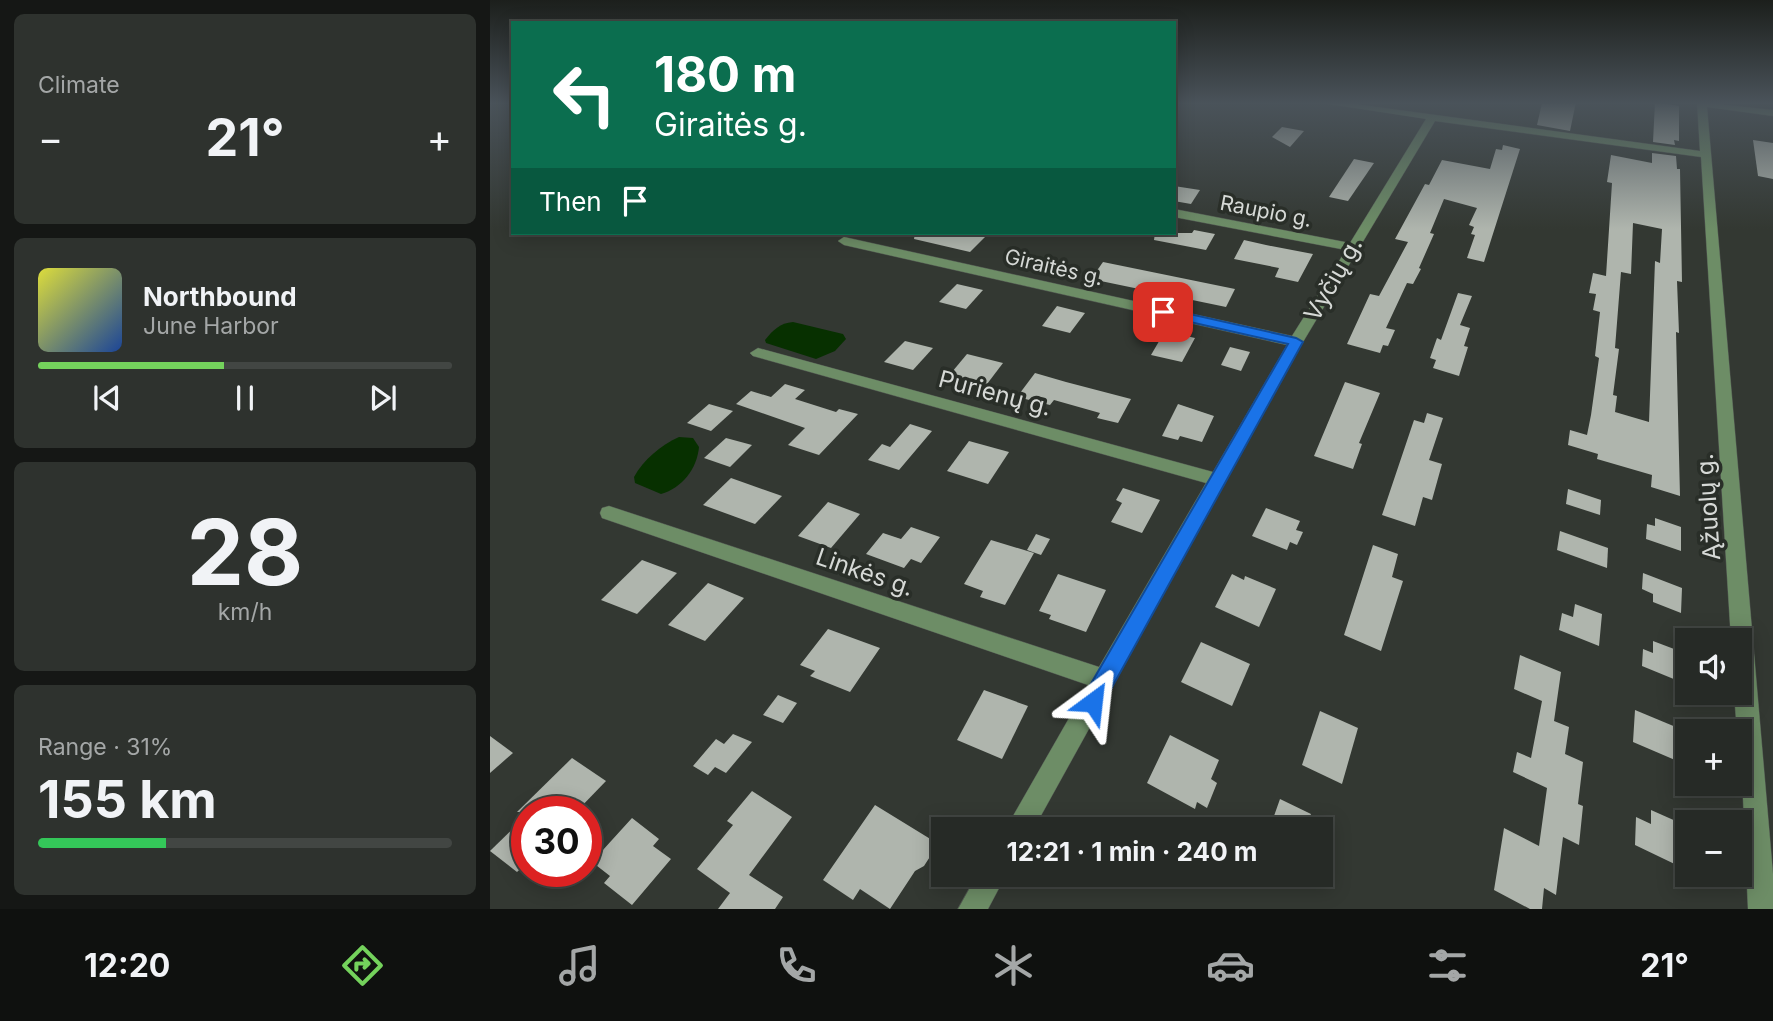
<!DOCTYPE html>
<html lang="en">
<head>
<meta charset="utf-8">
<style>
	body { margin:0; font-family:Inter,sans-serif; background:#2e322e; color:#f1f3f6; height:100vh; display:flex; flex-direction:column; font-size:26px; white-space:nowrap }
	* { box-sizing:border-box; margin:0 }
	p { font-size:23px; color:#a4a7a7 }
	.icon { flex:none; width:38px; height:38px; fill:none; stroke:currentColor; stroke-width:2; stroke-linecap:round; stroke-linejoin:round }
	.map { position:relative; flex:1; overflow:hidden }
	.sheet { display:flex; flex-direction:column; gap:14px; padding:14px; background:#151715; width:490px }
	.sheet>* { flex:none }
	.hud { position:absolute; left:21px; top:21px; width:665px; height:214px; border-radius:0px; box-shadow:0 4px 18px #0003,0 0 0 2px #424643; background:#0b6e4f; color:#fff; overflow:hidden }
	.buttons { position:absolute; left:1185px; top:628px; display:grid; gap:14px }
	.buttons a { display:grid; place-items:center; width:77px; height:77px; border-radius:0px; background:#262a26; box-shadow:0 4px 18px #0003,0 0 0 2px #424643; font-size:35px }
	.speed { position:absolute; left:21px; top:796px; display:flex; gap:14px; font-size:35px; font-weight:700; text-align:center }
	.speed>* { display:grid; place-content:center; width:91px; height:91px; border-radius:50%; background:#262a26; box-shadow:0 4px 18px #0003,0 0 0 2px #424643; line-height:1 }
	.speed .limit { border:10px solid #d22; background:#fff; color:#111 }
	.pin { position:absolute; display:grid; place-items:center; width:60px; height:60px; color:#fff; margin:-30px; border-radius:14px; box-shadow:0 4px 10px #0006 }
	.me { position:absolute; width:77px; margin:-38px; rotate:30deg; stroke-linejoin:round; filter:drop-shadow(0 0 5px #0008) }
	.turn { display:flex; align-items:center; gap:24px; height:147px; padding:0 28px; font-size:32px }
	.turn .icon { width:91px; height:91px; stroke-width:2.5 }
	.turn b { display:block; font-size:49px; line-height:60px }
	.then { display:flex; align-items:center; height:66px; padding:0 28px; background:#0003; gap:14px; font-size:26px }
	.big { font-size:52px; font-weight:700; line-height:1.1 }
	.sheet .widget { flex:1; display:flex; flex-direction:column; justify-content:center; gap:10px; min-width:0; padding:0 24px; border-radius:10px; background:#2e322e }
	.sheet .dial { align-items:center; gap:0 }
	.dial b { font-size:91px; line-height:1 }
	.song { display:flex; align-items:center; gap:21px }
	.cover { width:84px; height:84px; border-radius:10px; background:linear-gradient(135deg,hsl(60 70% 55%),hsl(220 70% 35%)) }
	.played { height:7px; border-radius:4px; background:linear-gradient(90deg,#74d25c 45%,#424643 45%) }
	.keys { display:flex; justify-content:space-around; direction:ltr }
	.heat { display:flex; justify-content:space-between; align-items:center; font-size:38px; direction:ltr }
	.charge { height:10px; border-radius:5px; background:linear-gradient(90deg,#34c759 31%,#424643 0) }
	.trip { position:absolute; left:441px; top:817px; width:402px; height:70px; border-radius:0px; background:#262a26; box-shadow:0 4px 18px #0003,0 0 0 2px #424643; font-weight:700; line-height:70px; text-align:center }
	.tab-bar { display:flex; height:112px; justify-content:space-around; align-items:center; background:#0f110f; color:#a4a7a7 }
	.tab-bar .icon { width:49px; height:49px }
	.tab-bar .current { color:#74d25c }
	.tab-bar b { font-size:32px; color:#f1f3f6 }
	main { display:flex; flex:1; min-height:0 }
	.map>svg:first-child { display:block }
</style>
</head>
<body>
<main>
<section class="sheet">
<div class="widget"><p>Climate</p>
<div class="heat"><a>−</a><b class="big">21°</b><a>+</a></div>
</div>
<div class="widget">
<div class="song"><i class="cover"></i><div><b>Northbound</b><p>June Harbor</p></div></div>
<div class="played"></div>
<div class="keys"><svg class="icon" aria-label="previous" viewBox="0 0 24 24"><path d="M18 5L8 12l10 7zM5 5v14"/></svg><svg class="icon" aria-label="pause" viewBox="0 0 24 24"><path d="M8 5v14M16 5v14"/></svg><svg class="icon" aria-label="next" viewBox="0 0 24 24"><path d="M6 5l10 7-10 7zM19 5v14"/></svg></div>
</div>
<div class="widget dial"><b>28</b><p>km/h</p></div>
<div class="widget"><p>Range · 31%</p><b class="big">155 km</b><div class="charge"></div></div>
</section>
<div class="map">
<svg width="1283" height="909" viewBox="0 0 1283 909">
	<rect width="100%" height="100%" fill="#333832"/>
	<g fill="#073000">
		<path d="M303,322L353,334L356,339L345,351L326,359L276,343L275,340C283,330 290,323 303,322Z"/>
		<path d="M189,437L203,438L209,447C207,469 192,488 171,494L145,483L144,477C153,460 171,445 189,437Z"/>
	</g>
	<g fill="#afb5ad" fill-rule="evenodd">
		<polygon points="1061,102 1086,102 1080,131 1047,125 1052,103 1061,104"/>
		<polygon points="1165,102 1189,106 1189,141 1184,140 1185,145 1163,142"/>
		<polygon points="792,127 814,131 800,147 782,137"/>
		<polygon points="1263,140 1283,143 1283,179 1268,176"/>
		<polygon points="1013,145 1030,149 994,262 977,258 985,235 981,234 984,227 979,225 987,208 954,199 940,233 944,234 929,268 931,269 923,284 917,283 896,328 905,330 898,346 893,345 890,353 857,344 880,294 889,296 918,242 905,239 935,184 939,185 952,160 1000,169 1006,149 1012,150"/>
		<path d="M1162,153L1186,156L1187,169H1190L1192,282L1187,281L1189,333L1186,332L1190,496L1161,487L1162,475L1107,459L1108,454L1078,445L1080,430L1097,435L1101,415L1109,358L1105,356L1110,312L1103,310L1106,294L1099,293L1103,273L1116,276L1122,183L1117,182L1121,155L1162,163ZM1143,223L1172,229L1170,263L1165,261L1159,422L1125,412L1127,396L1123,395L1129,349L1125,348L1131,272L1141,274Z"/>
		<polygon points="864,159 884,163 858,201 839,197"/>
		<polygon points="684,186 710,190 701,204 684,201"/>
		<polygon points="704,230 725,234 716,250 664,240 665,233 702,233"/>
		<polygon points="425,233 476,233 495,237 480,252 424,239"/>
		<polygon points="754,240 776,245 823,254 808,282 785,277 789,268 744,259"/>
		<polygon points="613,262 745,289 736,307 601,279"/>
		<polygon points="467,284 493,290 476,309 449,302"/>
		<polygon points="968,293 982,296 970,325 980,328 974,346 978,347 969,376 943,368 946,360 940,358 947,338 951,340"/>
		<polygon points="567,306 595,313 580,333 552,326"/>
		<polygon points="675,331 705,338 692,362 661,355"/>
		<polygon points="415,341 443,348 423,370 394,362"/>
		<polygon points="740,347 760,352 751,371 731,365"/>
		<polygon points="477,354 513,363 494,388 457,378"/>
		<polygon points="545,373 576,382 641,399 628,423 607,418 610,413 564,400 560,405 527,397"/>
		<polygon points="855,382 890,393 869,443 872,444 863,469 824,456"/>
		<polygon points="295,384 315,390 305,399 346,412 349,409 368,414 329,455 298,445 315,428 246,404 261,391 281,397"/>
		<polygon points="219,404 243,411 221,431 197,423"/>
		<polygon points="688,404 724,416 712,442 690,436 688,440 672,436"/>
		<polygon points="937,413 953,418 939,460 952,464 942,500 933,497 925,526 892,515 924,420 934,423"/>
		<polygon points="420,424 442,431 409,470 378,460 392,444 400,447"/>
		<polygon points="236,438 262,445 240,467 214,458"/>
		<polygon points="479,441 519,452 498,484 457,471"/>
		<polygon points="241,478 292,496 265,524 213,505"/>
		<polygon points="633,488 670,500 652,533 621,522 632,503 626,500"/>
		<polygon points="1078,489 1111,500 1110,515 1076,504"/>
		<polygon points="338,502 370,514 341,548 308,536"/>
		<polygon points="776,508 810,521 806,530 813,532 807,545 800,542 797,550 762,536"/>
		<polygon points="1165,518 1191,527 1191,551 1156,539 1157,524 1165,526"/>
		<polygon points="421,527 450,537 431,563 421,559 414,568 376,554 393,533 411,539"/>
		<polygon points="1070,531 1118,548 1117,568 1067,550"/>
		<polygon points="546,534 560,539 551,555 537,550"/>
		<polygon points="501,540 544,553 515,605 490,597 493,591 474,584"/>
		<polygon points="883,545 908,554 902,577 913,581 891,651 854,635"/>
		<polygon points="152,560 187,573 147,614 111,600"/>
		<polygon points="1153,573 1192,588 1191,613 1163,602 1163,594 1152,589"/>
		<polygon points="568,574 616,590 596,632 559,619 561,615 549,611"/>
		<polygon points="742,574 754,580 755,576 786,589 769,627 725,607"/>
		<polygon points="218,583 254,598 215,641 178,625"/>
		<polygon points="1085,604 1112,614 1109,646 1069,630 1072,613 1083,617"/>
		<polygon points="338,629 390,648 360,692 320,676 325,671 310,665"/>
		<polygon points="1163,641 1192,652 1191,682 1152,666 1153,649 1163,653"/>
		<polygon points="711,642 760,664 742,706 691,682"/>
		<polygon points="1030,655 1071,672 1064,721 1079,727 1075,754 1093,762 1088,804 1093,806 1089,845 1073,837 1066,895 1054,888 1052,909 1040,909 1004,890 1014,828 1049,846 1057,788 1023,772 1027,752 1041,758 1052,701 1024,689"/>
		<polygon points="494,690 538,706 512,759 467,740"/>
		<polygon points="288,695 307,703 293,723 273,715"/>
		<polygon points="1145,710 1193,730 1192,763 1143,742"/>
		<polygon points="830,711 868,728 852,784 812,765"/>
		<polygon points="243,734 262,742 236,773 225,767 218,775 203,766 226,739 234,744"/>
		<polygon points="680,735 729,760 721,779 727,783 717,808 707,802 705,809 657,783"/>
		<polygon points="0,736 23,753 0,773"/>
		<polygon points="82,758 116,781 86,812 27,812"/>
		<polygon points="262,791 302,817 259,875 293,897 285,909 228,909 240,893 207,869 243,825 237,821"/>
		<polygon points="790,799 821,814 819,819 840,830 779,830"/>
		<polygon points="385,805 442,840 443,852 434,866 425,871 400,909 370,889 363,900 333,880"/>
		<polygon points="1161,810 1197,826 1195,869 1145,845 1146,817 1161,824"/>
		<polygon points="37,815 37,863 27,872 0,851"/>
		<polygon points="142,818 169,839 163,846 181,859 142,905 114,883 120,876 102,862"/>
	</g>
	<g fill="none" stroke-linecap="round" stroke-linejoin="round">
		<g stroke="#505550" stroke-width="1">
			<g id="minor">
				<polygon points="826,102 850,102 1210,151 1207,102 1283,110 1283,116 1217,107 1283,874 1283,909 1258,909 1250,732 1247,732 1244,693 1250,693 1250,640 1241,640 1211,157 945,121 813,342 543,830 515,830 598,685 112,518 110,513 112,508 119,506 609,667 716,483 263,356 260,353 268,348 723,472 797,345 354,245 348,241 354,237 802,336 856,250 684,217 684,209 860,243 936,119"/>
				<polygon points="487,875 516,875 498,909 468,909"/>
			</g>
		</g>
		<use href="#minor" fill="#6d8d66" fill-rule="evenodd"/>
	</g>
	<linearGradient id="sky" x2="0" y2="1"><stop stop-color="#1c1f1c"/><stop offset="0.45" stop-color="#4a535a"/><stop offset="1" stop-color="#4a535a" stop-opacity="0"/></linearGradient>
	<rect width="1283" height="229" fill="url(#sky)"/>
	<polygon fill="#1a73e8" stroke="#114b97" stroke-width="2" points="673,308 806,338 813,342 610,709 603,712 595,709 592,702 595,694 798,344 669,315 667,312"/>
	<g text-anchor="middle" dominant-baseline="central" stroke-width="7" stroke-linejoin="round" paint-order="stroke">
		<g font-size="21" fill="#d6d9d6" stroke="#292e28">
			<text transform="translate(776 211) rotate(11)">Raupio g.</text>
			<text transform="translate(564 267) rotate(13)">Giraitės g.</text>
		</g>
		<g font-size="24" fill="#d6d9d6" stroke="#292e28">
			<text transform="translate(843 279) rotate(-60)">Vyčių g.</text>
			<text transform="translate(505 393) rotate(15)">Purienų g.</text>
			<text transform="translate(1218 507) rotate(-94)">Ąžuolų g.</text>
			<text transform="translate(375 572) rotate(19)">Linkės g.</text>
		</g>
	</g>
</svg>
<div class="buttons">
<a><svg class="icon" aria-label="sound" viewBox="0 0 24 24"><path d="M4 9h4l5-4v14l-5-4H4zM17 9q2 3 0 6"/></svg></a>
<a>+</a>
<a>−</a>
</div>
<div class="speed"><div class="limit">30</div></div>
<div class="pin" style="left:673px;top:312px;background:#d93025"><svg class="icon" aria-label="arrive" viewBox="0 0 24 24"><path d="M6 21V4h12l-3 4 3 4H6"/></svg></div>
<svg class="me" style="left:603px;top:702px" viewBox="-20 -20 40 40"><path d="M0-17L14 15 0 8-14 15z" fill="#1a73e8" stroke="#fff" stroke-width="4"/></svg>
<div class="trip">12:21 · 1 min · 240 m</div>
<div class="hud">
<div class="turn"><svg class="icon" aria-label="left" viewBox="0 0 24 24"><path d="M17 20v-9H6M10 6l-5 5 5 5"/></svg><div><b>180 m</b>Giraitės g.</div></div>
<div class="then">Then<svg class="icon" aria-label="arrive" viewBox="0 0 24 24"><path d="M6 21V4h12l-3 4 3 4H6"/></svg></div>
</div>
</div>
</main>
<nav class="tab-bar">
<b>12:20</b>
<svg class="icon current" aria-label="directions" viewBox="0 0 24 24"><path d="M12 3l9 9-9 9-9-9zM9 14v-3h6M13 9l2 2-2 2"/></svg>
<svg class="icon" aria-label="music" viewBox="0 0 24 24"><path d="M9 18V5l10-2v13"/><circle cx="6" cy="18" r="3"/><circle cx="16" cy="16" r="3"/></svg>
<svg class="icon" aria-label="phone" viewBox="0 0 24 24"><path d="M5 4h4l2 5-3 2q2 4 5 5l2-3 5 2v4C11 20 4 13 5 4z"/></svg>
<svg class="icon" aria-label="climate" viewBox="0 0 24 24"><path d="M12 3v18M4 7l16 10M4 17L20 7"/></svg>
<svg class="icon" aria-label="car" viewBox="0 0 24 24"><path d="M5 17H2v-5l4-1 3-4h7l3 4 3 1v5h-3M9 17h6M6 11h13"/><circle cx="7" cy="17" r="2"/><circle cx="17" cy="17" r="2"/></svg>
<svg class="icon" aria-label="filters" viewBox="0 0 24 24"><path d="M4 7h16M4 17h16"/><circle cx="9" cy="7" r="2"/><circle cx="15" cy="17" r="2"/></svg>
<b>21°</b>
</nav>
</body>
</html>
